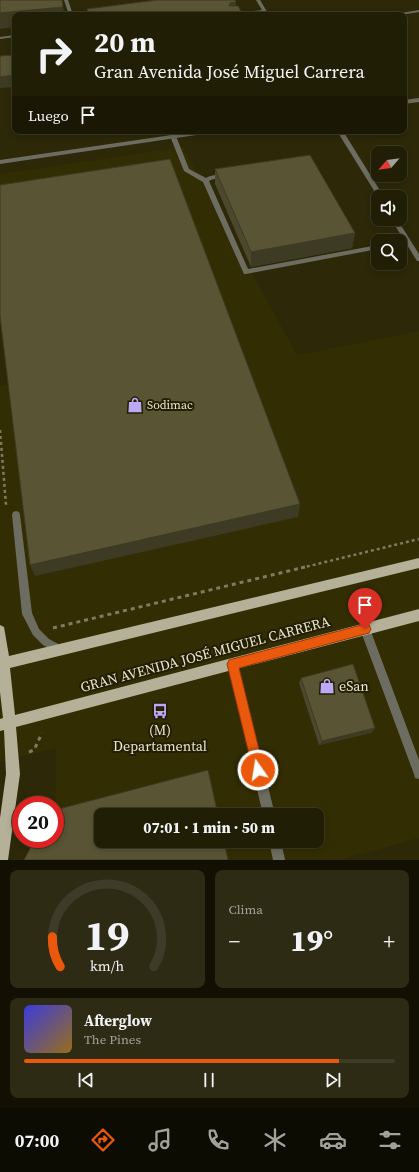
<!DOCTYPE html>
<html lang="es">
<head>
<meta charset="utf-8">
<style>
	body { margin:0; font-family:"Source Serif 4",serif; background:#2d2b14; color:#f1f3f6; height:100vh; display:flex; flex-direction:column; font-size:15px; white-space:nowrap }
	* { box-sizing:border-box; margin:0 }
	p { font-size:13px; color:#a2a29b }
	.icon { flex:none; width:22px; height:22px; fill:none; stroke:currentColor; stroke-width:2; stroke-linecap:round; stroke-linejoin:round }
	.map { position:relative; height:860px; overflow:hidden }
	.side { display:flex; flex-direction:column; gap:10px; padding:10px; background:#121003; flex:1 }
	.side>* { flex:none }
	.guide { position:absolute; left:12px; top:12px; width:395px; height:122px; border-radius:8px; box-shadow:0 2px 6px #0003,0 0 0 1px #3e3c28; background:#211e06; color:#f1f3f6; overflow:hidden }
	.needle { width:26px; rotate:242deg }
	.controls { position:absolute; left:371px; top:146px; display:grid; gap:8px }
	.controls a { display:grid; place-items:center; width:36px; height:36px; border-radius:8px; background:#211e06; box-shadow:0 2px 6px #0003,0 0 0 1px #3e3c28; font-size:20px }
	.speed { position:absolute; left:12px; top:796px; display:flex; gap:8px; font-size:20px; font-weight:700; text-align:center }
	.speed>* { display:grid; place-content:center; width:52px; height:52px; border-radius:50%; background:#211e06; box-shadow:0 2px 6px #0003,0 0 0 1px #3e3c28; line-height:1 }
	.speed .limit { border:6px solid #d22; background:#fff; color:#111 }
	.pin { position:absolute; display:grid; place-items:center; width:34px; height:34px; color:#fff; margin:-41px -17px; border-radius:50% 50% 50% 0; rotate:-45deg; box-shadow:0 0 4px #0007 }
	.pin .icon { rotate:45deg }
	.me { position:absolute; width:44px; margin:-22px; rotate:347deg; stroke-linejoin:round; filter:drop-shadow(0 0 3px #0008) }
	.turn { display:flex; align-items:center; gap:14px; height:84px; padding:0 16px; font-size:18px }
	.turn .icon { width:52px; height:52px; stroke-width:2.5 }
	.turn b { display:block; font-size:28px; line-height:34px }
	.then { display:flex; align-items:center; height:38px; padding:0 16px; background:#0003; gap:8px; font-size:15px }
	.big { font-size:30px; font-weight:800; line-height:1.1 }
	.side .widget { flex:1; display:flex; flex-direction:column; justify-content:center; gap:6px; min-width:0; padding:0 14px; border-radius:8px; background:#2d2b14 }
	.side .dial { align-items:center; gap:0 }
	.dial svg { height:104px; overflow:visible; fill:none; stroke:#3e3c28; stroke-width:7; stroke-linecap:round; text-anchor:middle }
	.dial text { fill:#f1f3f6; stroke:none }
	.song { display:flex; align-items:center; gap:12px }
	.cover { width:48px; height:48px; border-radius:6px; background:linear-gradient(135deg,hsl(240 70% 55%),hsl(40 70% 35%)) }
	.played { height:4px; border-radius:2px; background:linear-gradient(90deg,#ea580c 85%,#3e3c28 85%) }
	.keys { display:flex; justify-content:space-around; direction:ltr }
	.heat { display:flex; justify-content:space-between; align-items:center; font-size:22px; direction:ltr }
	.side .tiles { flex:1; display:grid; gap:10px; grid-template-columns:1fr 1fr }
	.widget:last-child { grid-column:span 2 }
	.trip { position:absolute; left:94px; top:808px; width:230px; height:40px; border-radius:8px; background:#211e06; box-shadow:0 2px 6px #0003,0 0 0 1px #3e3c28; font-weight:800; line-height:40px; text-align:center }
	.tabs { display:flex; height:64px; justify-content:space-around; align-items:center; background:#0d0c02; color:#a2a29b }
	.tabs .icon { width:28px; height:28px }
	.tabs .on { color:#ea580c }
	.tabs b { font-size:18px; color:#f1f3f6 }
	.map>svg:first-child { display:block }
</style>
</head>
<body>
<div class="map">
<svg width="419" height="860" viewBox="0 0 419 860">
	<rect width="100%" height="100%" fill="#2c2808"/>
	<path fill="#332d03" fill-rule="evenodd" d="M183,147L297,355L419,331V838L341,860H32L55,839L56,748L0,762V385L8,384L0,313V174ZM101,815H317V841H101Z"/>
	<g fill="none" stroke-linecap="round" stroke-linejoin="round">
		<g stroke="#7e7b61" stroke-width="2.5" stroke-dasharray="3 3" stroke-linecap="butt">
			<polyline points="0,430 6,505"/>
			<polyline points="301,568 419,539"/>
		</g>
		<g stroke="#7e7b61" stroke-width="3" stroke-dasharray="4 4" stroke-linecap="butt">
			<polyline points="53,628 305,567"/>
			<polyline points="29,752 34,750 42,733"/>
		</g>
		<g fill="#6d6c60" fill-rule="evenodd">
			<polygon points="64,0 68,0 73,15 69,15"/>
			<polygon points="15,35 15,37 0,39 0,37"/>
			<path d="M171,135L176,136L189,169L206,178C211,175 224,173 229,176C223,180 215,177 209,181L248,269L378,245V249L246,274H244L203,182L184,171L170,136Z"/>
			<polygon points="408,239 410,239 410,243 400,244 400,241 397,241"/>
			<polygon points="16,511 19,512 20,515 32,613 39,629 49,639 62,646 64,649 62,652 59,654 43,645 33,635 22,614 12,515 13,512"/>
			<polygon points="233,659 236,661 238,664 275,815 263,815 228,664 230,661"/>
			<polygon points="269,841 281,841 285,860 273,860"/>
		</g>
		<g fill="#6d6c60" fill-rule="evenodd">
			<polygon points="256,0 260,0 269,15 265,15 263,13 230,15 232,14 262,10"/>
			<polygon points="419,10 419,12 400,15 395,14"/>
			<polygon points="419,98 419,102 404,104 404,100"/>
			<polygon points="199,131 213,131 210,133 0,164 0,160"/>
			<polygon points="337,131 343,131 384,197 378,197"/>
			<polygon points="391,219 397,219 419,254 419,261 417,261"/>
			<polygon points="365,624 368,626 370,629 419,760 419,779 415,778 414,774 360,629 362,626"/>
		</g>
		<polygon fill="#b4b198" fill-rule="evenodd" points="419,558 419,568 10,668 15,715 419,609 419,621 16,727 20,774 8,860 0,860 0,818 6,774 4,730 0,731 0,719 3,718 0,692 0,625 4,627 9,656"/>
	</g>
	<g fill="#4c482d">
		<polygon points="215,169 355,233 352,248 251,267 215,184"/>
		<polygon points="301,678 375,728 371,733 319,745 299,683"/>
	</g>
	<g fill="#3e3b24">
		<polygon points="236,2 236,12 229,15 230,3"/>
		<polygon points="63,7 65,15 15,15 15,27 0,29 0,13"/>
		<polygon points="15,75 15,87 0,88 0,77"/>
		<polygon points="355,233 352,248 251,267 251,252"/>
		<polygon points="300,504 298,517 35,576 30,565"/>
		<polygon points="375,728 371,733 319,745 322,741"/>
	</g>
	<g fill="#585434" stroke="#3e3b24">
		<polygon points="0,0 62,0 63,7 0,13"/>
		<polygon points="157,0 235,0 236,2 230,3 229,6 238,6 243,15 89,15 87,9"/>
		<polygon points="15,55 15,75 0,77 0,56"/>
		<polygon points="310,155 355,233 251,252 215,169"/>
		<polygon points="170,159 300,504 30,565 0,316 0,185"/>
		<polygon points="353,664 375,728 322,741 301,678"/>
		<polygon points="208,770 218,815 101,815 101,841 224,841 228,860 24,860 35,839 55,839 55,810"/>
	</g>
	<polygon fill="#ea580c" stroke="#983908" points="365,624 369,625 371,629 369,633 365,634 239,668 264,770 262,774 258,776 254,774 227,664 229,660"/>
	<defs>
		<g id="shop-bare" transform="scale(1.2)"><path d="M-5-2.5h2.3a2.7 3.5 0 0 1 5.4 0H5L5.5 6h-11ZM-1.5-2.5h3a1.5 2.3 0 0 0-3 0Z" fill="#baaaf6" stroke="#231e00" stroke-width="2.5" paint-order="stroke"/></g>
		<g id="bus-bare" transform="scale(1.2)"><path d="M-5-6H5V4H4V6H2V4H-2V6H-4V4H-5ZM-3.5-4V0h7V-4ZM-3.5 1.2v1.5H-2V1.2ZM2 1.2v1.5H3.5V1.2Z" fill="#baaaf6" stroke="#231e00" stroke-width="2.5" paint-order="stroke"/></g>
	</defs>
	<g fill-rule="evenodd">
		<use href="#shop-bare" x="135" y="405"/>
		<use href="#shop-bare" x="327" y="686"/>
		<use href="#bus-bare" x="160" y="711"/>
	</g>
	<g text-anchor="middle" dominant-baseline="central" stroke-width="4" stroke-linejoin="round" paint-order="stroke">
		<g font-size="12" fill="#e7e5d3" stroke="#231e00" text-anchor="start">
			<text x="147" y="405">Sodimac</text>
		</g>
		<g font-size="14" fill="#e7e5d3" stroke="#231e00">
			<text transform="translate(205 654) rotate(-15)">GRAN AVENIDA JOSÉ MIGUEL CARRERA</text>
		</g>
		<g font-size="14" fill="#e7e5d3" stroke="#231e00" text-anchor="start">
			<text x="339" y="686">eSan</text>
			<text x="160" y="730" text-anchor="middle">(M)<tspan x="160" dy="16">Departamental</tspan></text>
		</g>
	</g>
</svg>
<div class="controls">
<a><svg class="needle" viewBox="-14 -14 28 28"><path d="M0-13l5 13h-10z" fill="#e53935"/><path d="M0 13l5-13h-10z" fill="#a2a29b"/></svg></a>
<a><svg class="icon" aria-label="sound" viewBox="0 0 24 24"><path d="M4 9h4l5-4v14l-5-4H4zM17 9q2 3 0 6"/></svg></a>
<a><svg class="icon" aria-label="search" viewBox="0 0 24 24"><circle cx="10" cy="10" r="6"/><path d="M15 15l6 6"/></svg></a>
</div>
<div class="speed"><div class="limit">20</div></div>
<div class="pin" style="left:365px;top:629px;background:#d93025"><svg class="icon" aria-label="arrive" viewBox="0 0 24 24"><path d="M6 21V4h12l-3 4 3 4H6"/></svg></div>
<svg class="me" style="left:258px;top:770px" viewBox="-20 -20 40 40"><circle r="17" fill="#ea580c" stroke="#fff" stroke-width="3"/><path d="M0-11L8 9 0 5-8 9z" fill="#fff"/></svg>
<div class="trip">07:01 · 1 min · 50 m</div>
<div class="guide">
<div class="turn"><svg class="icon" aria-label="right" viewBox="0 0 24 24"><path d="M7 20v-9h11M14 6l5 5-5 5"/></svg><div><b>20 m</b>Gran Avenida José Miguel Carrera</div></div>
<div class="then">Luego<svg class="icon" aria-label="arrive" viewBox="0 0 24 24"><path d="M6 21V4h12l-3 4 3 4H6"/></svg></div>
</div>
</div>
<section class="side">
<div class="tiles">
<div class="widget dial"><svg viewBox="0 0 100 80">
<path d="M14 69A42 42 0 1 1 86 69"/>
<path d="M14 69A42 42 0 0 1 8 46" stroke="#ea580c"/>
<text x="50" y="56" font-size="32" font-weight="700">19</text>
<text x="50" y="72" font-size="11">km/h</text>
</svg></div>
<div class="widget"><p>Clima</p>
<div class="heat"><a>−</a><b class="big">19°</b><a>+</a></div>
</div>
<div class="widget">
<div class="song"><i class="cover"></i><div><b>Afterglow</b><p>The Pines</p></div></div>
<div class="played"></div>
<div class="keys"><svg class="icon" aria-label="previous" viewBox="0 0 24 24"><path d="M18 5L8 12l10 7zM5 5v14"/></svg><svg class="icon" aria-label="pause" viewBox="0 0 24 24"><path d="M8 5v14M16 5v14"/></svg><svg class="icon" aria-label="next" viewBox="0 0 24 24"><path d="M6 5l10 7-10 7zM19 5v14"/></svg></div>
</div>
</div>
</section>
<nav class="tabs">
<b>07:00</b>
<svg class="icon on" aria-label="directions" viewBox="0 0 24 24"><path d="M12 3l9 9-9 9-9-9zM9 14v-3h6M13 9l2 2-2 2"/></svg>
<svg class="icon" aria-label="music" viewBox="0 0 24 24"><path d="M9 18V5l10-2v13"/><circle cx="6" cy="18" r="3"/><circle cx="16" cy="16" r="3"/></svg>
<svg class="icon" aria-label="phone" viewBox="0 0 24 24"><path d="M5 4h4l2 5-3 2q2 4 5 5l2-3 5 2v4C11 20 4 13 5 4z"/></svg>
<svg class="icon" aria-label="climate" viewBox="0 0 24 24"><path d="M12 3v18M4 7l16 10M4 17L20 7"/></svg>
<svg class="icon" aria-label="car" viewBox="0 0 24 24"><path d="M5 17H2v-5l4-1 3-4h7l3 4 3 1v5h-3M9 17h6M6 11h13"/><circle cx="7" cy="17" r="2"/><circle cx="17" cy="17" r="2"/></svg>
<svg class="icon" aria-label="filters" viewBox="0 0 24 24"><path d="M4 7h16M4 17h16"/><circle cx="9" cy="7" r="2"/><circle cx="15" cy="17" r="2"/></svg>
</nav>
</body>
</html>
